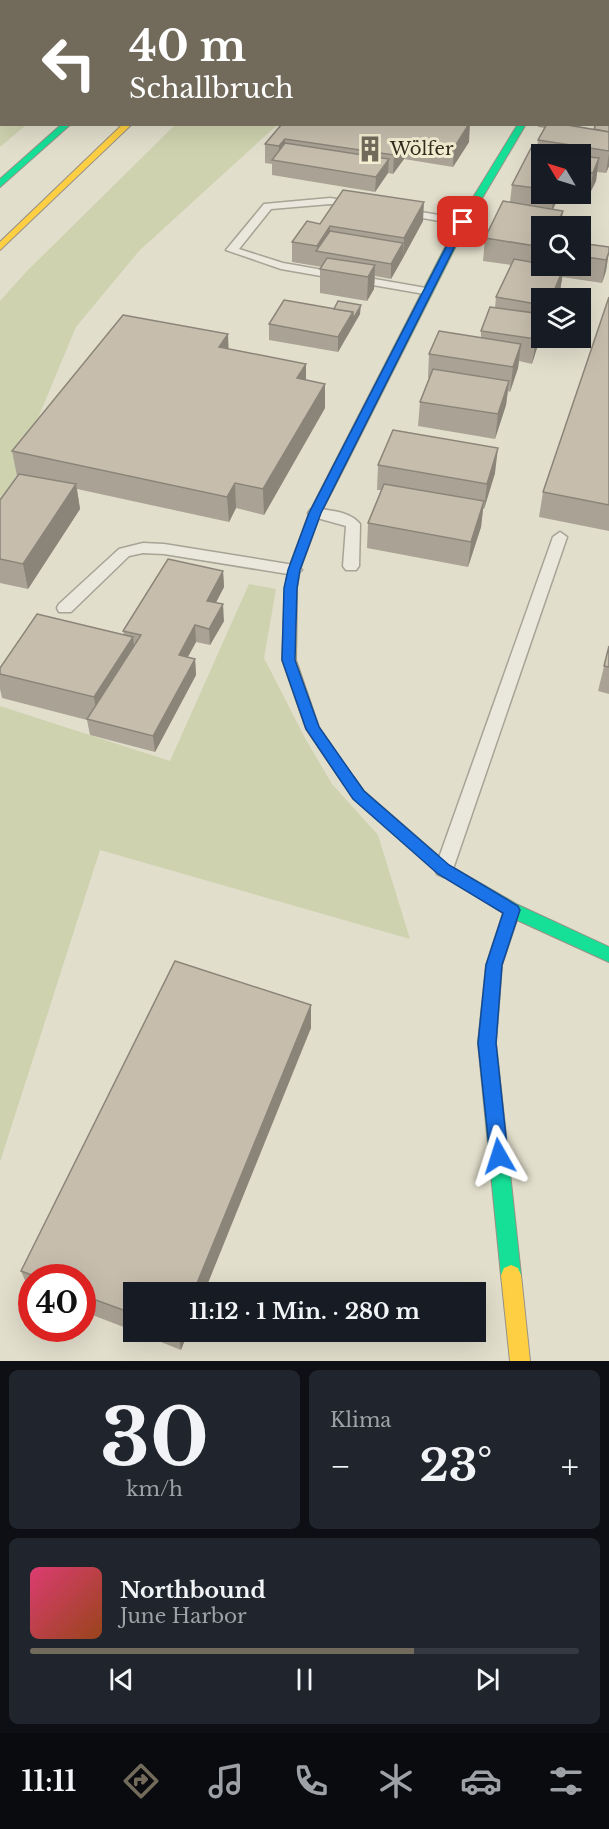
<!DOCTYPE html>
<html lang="de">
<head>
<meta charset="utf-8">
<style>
	body { margin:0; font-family:"Libre Baskerville",serif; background:#20242c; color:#f1f3f6; height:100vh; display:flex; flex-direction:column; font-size:22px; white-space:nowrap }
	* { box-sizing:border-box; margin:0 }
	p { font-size:20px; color:#9ea1a6 }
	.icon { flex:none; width:33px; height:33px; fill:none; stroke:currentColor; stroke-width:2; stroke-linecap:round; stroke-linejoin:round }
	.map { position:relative; height:1361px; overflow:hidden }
	.details { display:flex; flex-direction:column; gap:9px; padding:9px; background:#0d0f14; flex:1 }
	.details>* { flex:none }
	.hud { position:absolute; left:0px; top:0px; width:609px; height:126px; box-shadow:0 6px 24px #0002; background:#726a5b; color:#fff; overflow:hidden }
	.needle { width:39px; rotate:308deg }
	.buttons { position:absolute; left:531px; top:144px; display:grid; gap:12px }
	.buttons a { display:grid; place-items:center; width:60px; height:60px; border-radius:0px; background:#171b24; box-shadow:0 6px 24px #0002; font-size:30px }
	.speed { position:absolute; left:18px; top:1264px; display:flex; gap:12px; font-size:30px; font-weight:700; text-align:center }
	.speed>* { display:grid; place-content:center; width:78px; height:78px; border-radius:50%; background:#171b24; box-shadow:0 6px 24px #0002; line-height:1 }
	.speed .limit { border:9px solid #d22; background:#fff; color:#111 }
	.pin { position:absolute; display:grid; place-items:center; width:51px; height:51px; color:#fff; margin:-26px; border-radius:12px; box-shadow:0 3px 9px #0006 }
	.me { position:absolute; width:66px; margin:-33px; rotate:354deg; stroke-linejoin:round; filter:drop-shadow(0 0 4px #0008) }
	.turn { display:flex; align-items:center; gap:21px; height:126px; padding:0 30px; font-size:27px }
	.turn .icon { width:78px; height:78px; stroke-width:2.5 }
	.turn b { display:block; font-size:42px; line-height:51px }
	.big { font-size:45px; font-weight:800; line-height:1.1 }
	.details .widget { flex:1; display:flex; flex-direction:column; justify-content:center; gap:9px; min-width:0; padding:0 21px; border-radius:9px; background:#20242c }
	.details .dial { align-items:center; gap:0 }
	.dial b { font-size:78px; line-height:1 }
	.song { display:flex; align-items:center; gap:18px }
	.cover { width:72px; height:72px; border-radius:9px; background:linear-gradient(135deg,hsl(340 70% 55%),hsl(20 70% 35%)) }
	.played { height:6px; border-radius:3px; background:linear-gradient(90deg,#726a5b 70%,#363941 70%) }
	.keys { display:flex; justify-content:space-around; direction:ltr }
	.heat { display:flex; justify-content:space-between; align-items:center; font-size:33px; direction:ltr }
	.details .tiles { flex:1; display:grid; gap:9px; grid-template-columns:1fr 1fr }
	.widget:last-child { grid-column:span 2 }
	.trip { position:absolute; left:123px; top:1282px; width:363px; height:60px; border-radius:0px; background:#171b24; box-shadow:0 6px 24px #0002; font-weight:800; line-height:60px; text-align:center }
	.tab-bar { display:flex; height:96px; justify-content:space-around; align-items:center; background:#090b0e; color:#9ea1a6 }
	.tab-bar .icon { width:42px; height:42px }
	.tab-bar .on { color:#726a5b }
	.tab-bar b { font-size:27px; color:#f1f3f6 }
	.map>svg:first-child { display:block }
</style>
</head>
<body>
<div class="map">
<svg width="609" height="1361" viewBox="0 0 609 1361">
	<rect width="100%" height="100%" fill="#e2decc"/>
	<g fill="#ced2af">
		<polygon points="0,10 2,124 26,125 0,147"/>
		<polygon points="175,125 277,125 139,251 76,327 21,459 17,476 0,501 0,301 26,272"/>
		<polygon points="249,584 276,589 264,658 305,738 332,784 378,835 410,939 100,850 0,1162 0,706 170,761"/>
	</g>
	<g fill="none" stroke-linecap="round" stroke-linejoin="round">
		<g stroke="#a7a395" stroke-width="3">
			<g id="lane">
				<polygon points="330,198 356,202 361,205 356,208 330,204 271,209 239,249 283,263 426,288 432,292 430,295 281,269 226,250 264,204"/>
				<polygon points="403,209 463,219 469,222 463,225 399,214 398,212"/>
				<path d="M315,508C330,511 350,511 360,524L359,566L356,570H346L343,566L346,526L310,516L308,513L310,510Z"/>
				<polygon points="560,532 567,537 453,869 451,874 444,877 437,874 435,869 553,537"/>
				<polygon points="143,543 164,544 294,565 302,570 294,575 164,554 143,553 129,556 71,612 59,612 57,608 59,604 119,549"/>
			</g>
		</g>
		<g stroke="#a7a395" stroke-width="35">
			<polyline id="street" points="608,24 609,22"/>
		</g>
		<g stroke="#979285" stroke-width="2">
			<g id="fast">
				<polygon points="62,124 71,124 0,187 0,179"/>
				<polygon points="518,124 526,124 468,222 346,464 344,466 336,466 334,464 458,222"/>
				<polygon points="349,775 354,777 364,791 449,865 518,905 609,947 609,962 517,920 502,965 496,1043 521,1275 518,1282 511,1285 504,1282 501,1275 478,1043 486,965 503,913 439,873 354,799 342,781 344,777"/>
			</g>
		</g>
		<g stroke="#979285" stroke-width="2">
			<g id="slow">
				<polygon points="275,0 283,0 274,2"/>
				<polygon points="123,124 132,124 0,250 0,242"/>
				<polygon points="340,461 346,464 321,513 300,570 297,588 296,660 319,727 356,781 354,785 344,785 306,729 282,660 285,588 288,570 309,513 334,464"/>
				<polygon points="511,1265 518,1268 521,1275 530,1361 510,1361 501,1275 504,1268"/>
			</g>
		</g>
		<g stroke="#979285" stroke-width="2">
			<polygon id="jam" points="229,0 228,2 221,2 222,0"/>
		</g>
		<use href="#lane" fill="#eae8dd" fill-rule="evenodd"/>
		<use href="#street" stroke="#eae8dd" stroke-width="33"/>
		<use href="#fast" fill="#16e098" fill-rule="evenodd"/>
		<use href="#slow" fill="#ffcf43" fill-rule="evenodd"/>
		<use href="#jam" fill="#f24e42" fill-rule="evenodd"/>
	</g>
	<g fill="#aaa395">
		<polygon points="412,0 588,0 587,2 410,2"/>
		<polygon points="608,60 609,61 608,112"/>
		<polygon points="609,123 609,166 606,173 597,172 596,181 589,195 578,194 580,194 580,154 542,154 542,194 560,194 542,226 542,266 580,266 580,243 609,247 606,271 602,283 562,277 560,291 542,298 542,330 532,364 519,361 518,368 510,392 508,391 506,405 495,439 418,426 420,402 429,378 428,378 429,354 481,338 481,331 495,308 496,297 511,265 483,261 485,238 510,202 512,185 537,149 538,140 545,128 538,127 538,124 566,124 594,129"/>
		<polygon points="282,124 469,142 453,167 404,159 393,174 388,173 375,192 272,175 272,164 265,163 265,144"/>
		<polygon points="423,221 391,279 375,276 374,289 367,301 320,293 320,269 322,267 292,262 292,242 320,224"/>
		<polygon points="609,297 609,531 539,517 543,492"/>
		<polygon points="360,314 338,352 269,340 269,324"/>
		<polygon points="228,334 228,349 306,380 325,384 325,408 264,515 236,508 229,522 77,489 80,509 28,589 0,583 0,500 17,476 12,451"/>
		<polygon points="378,465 495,473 484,509 483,509 481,527 468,567 367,548 368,523 381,490 377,490"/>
		<polygon points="223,571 224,587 216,603 224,621 210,645 196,642 188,657 195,659 196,675 155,752 90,735 87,720 2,698 0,689 0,668 124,635 123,631"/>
		<polygon points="609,646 609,694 598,691"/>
		<polygon points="311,1005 311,1028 134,1293 134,1331 82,1311 82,1278 32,1278 32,1291 29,1290 21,1271"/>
		<polygon points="136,1332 188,1332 181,1350"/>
	</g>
	<g fill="#8b8479">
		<polygon points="0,0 10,0 8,2 2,2 1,6"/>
		<polygon points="469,124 470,124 469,142 453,167 454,148"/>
		<polygon points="285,139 285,157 279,162 279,146"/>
		<polygon points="405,140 404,159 393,174 394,155"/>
		<polygon points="609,153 609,166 606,173"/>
		<polygon points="599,158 596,181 589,195 593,173"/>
		<polygon points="389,159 388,173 375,192 376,177"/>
		<polygon points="554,194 560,194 551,214"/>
		<polygon points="424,202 423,221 403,258 404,238"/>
		<polygon points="563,211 561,226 556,226"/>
		<polygon points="330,226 330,246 317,251 317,246"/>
		<polygon points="403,243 403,258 391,279 391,264"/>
		<polygon points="609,252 606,271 602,283 606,260"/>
		<polygon points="375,265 374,289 367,301 368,277"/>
		<polygon points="564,267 560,291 557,298 551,298"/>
		<polygon points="361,305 360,314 338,352 338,337 353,312"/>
		<polygon points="542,320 540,339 532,364 536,339"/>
		<polygon points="228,334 229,359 219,347"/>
		<polygon points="521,344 518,368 510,392 513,367"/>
		<polygon points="306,364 306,388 297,378"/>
		<polygon points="509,381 506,405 495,439 498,414"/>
		<polygon points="325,384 325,408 264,515 263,489"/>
		<polygon points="498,448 495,473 484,509 487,484"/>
		<polygon points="235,483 236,508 229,522 227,497"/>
		<polygon points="76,484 80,509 28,589 23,564"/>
		<polygon points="484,501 481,527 468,567 471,542"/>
		<polygon points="223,571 224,587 208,617 207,601"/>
		<polygon points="223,604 224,621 210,645 209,629"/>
		<polygon points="195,625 196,642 180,671 179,655"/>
		<polygon points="133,637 136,662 98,723 94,697"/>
		<polygon points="195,659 196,675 155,752 153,736"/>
		<polygon points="311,1005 311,1028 204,1293 193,1293"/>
		<polygon points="178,1332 188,1332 181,1350"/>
	</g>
	<g fill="#c6bdad" stroke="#8b8479" stroke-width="1.5">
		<polygon points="412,0 453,0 451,2 410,2"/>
		<polygon points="458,0 552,0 559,2 466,2"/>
		<polygon points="608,60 609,61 609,90 608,90"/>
		<polygon points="608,123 609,123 609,132 594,129 596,124 608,124"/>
		<polygon points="282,124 469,124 454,148 405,140 394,155 285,139 279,146 265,144"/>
		<polygon points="547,124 561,124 609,132 609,151 538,140"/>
		<polygon points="285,143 389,159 376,177 272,160"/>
		<polygon points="531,148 573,154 542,154 542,189 512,185"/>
		<polygon points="580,156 599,158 593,173 580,171"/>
		<polygon points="343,190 424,202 404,238 330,226 317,246 292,242 307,221 320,224"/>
		<polygon points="503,201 563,211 556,226 542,226 542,247 485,238"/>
		<polygon points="330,231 403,243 391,264 316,251"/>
		<polygon points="580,243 609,247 609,252 606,260 580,256"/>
		<polygon points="327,258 375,265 368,277 320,269"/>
		<polygon points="514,259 542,264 542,266 553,266 564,267 551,298 542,298 542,305 496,297"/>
		<polygon points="609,297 609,505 543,492"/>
		<polygon points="284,300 353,312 338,337 269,324"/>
		<polygon points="338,301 361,305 353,319 353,312 334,309"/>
		<polygon points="490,307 542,314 542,320 536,339 481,331"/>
		<polygon points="123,315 228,334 219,347 306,364 297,378 325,384 263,489 235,483 227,497 12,451"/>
		<polygon points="439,331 521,344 513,367 429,354"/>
		<polygon points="433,369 509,381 498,414 420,402"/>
		<polygon points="393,430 498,448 487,484 378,465"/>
		<polygon points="19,474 76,484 23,564 0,559 0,500"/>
		<polygon points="384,484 484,501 471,542 368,523"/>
		<polygon points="168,559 223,571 207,601 223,604 209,629 195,625 179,655 195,659 153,736 87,719 141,635 123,631"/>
		<polygon points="37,614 133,637 94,697 0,674 0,668"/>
		<polygon points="609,646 609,667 604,666"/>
		<polygon points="175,961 311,1005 193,1293 134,1293 134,1314 82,1295 82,1278 40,1278 21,1271"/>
	</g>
	<polygon fill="#1a73e8" stroke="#114b97" stroke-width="1.5" points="460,220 467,222 321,513 300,570 297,588 295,660 319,727 364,791 449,865 518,906 520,910 502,965 496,1043 508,1156 505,1163 499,1165 492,1163 490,1156 478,1043 486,965 503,913 438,874 353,799 306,729 282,660 284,588 288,570 309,513"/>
	<defs>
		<g id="building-bare" transform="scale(2.07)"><path d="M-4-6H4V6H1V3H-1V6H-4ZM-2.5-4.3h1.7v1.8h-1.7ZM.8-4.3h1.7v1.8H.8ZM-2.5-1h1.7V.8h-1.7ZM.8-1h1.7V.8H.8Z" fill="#726a5b" stroke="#f3eed2" stroke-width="2.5" paint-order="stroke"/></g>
	</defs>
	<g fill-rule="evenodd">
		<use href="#building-bare" x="370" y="149"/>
	</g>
	<g text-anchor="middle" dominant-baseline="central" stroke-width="6" stroke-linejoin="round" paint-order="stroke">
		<g font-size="18" fill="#352c1e" stroke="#f3eed2" text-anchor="start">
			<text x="390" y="149">Wölfer</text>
		</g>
	</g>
</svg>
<div class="buttons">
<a><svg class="needle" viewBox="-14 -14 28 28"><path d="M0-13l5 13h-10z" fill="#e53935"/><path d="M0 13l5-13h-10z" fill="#9ea1a6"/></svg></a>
<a><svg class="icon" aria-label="search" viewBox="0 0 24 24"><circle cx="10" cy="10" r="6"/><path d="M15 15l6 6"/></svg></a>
<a><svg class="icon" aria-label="layers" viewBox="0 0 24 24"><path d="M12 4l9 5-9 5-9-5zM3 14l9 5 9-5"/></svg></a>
</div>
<div class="speed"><div class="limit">40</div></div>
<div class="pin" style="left:463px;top:222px;background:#d93025"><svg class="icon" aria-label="arrive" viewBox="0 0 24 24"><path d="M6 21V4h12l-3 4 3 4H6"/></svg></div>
<svg class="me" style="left:499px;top:1156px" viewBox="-20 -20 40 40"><path d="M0-17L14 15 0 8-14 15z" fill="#1a73e8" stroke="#fff" stroke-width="4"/></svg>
<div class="trip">11:12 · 1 Min. · 280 m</div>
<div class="hud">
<div class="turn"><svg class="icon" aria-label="left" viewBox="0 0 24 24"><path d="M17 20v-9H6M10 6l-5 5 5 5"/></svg><div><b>40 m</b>Schallbruch</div></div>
</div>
</div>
<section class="details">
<div class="tiles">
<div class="widget dial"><b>30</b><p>km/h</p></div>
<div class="widget"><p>Klima</p>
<div class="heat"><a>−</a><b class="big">23°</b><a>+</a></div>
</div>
<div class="widget">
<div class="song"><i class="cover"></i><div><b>Northbound</b><p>June Harbor</p></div></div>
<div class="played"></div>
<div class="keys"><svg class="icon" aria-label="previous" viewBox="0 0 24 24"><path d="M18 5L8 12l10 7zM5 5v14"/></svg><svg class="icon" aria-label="pause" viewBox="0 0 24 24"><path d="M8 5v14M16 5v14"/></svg><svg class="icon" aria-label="next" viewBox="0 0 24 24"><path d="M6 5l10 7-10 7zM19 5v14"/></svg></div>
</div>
</div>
</section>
<nav class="tab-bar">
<b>11:11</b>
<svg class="icon on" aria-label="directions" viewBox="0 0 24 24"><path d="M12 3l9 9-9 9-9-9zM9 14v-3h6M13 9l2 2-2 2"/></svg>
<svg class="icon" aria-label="music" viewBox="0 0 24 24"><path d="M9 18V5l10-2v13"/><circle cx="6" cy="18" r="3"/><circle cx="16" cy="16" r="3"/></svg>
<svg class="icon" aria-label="phone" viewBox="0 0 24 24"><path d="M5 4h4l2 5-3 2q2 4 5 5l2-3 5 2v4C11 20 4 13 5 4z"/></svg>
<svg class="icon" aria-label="climate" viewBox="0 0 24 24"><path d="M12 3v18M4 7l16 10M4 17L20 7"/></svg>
<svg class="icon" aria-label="car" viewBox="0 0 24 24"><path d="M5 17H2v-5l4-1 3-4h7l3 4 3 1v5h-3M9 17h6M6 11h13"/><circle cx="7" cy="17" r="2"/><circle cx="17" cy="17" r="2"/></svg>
<svg class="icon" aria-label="filters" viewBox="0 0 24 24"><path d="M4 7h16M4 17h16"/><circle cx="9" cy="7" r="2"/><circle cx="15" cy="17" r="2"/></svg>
</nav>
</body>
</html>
